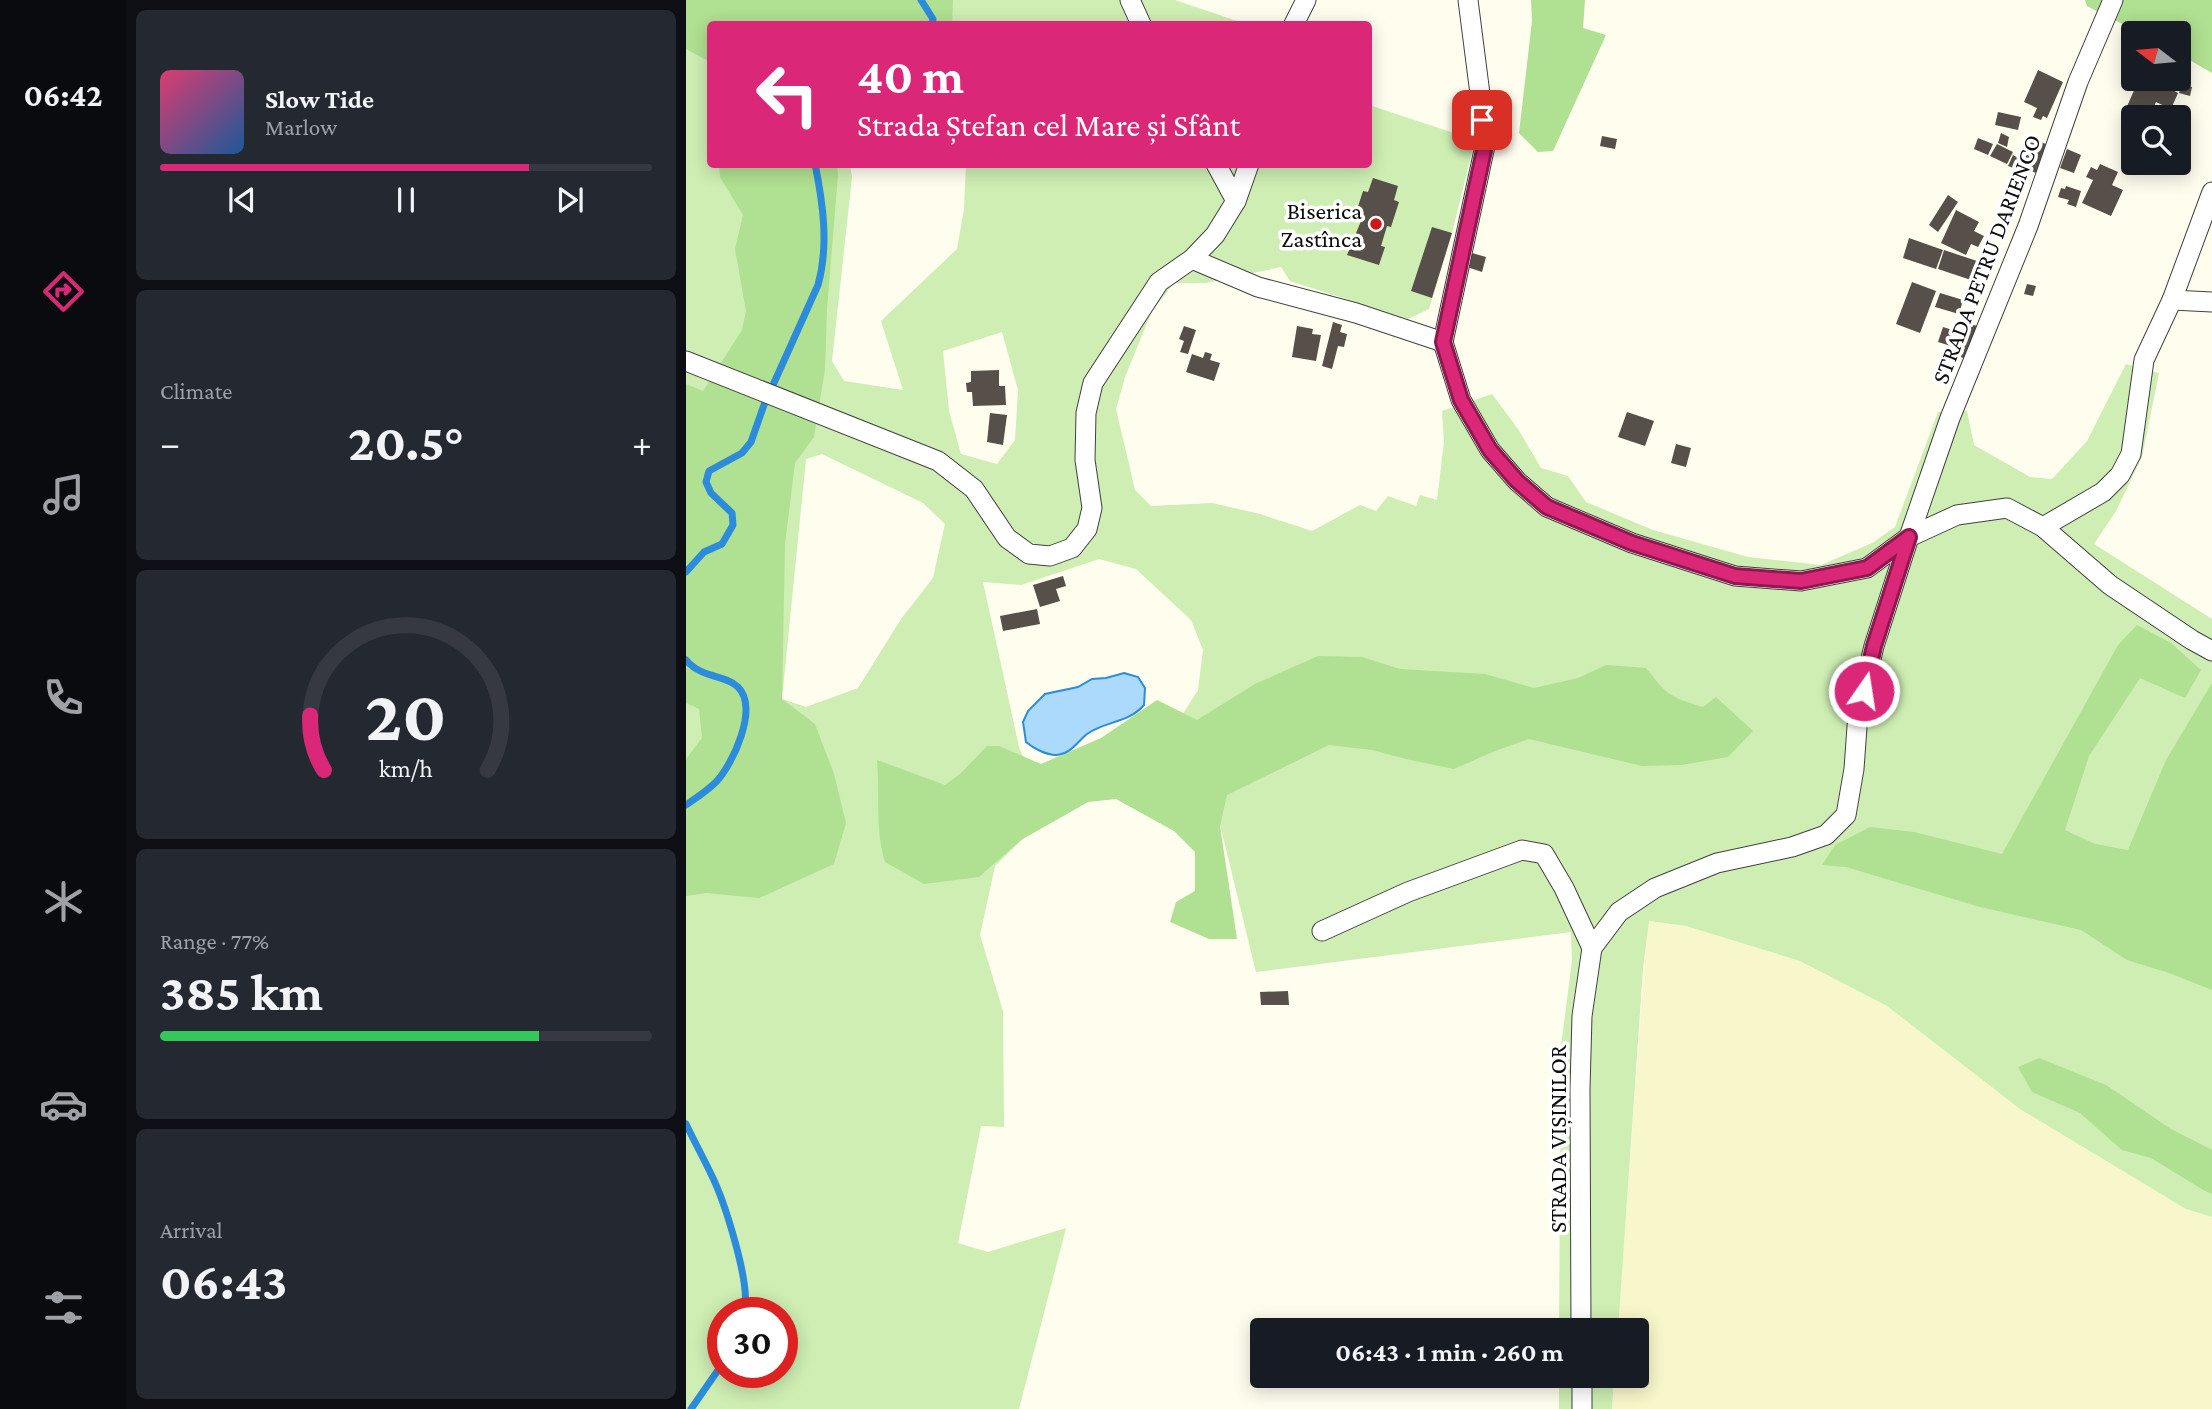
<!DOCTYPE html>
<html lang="en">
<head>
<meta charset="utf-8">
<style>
	body { margin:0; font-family:"Crimson Pro",serif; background:#242831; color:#f1f3f6; height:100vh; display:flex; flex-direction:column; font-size:26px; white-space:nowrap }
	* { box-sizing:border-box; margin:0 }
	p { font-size:23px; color:#9ea1a6 }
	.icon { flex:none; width:38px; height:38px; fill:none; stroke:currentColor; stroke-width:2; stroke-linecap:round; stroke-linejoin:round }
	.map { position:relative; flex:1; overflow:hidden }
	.drawer { display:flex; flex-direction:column; gap:10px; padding:10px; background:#0d0f14; width:560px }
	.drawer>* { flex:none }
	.banner { position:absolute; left:21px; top:21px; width:665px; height:147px; border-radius:7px; box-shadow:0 4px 18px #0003; background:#db2777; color:#fff; overflow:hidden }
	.needle { width:46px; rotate:286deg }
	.fabs { position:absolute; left:1435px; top:21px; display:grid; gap:14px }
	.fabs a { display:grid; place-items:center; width:70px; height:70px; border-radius:7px; background:#171b24; box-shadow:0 4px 18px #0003; font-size:35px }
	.speed { position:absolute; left:21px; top:1297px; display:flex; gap:14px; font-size:35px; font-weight:700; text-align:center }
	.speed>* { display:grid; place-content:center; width:91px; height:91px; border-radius:50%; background:#171b24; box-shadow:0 4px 18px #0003; line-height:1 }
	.speed .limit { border:10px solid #d22; background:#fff; color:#111 }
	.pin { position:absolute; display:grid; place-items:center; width:60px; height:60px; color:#fff; margin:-30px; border-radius:14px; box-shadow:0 4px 10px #0006 }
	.me { position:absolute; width:77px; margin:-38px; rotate:13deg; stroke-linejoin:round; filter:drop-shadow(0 0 5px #0008) }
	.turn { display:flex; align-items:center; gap:24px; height:147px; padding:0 35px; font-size:32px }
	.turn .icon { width:91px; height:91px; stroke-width:2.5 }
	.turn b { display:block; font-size:49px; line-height:60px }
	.big { font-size:52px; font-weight:700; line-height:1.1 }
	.drawer .card { flex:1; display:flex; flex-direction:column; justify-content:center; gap:10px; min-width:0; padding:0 24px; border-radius:10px; background:#242831 }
	.drawer .dial { align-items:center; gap:0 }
	.dial svg { height:182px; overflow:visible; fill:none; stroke:#363941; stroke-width:7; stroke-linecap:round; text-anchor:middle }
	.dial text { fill:#f1f3f6; stroke:none }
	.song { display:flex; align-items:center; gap:21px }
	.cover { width:84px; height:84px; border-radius:10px; background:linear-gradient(135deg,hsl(340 70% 55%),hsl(210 70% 35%)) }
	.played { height:7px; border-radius:4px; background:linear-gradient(90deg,#db2777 75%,#363941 75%) }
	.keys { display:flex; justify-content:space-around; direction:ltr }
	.heat { display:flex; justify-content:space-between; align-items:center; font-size:38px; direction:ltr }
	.charge { height:10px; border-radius:5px; background:linear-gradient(90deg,#34c759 77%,#363941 0) }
	.trip { position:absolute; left:564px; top:1318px; width:399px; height:70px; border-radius:7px; background:#171b24; box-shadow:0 4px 18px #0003; font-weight:700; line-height:70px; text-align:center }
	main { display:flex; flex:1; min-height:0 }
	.menu { display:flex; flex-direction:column; width:126px; justify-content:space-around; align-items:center; background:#090b0e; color:#9ea1a6 }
	.menu .icon { width:49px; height:49px }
	.menu .on { color:#db2777 }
	.menu b { font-size:32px; color:#f1f3f6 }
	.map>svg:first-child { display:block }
</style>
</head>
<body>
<main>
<nav class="menu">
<b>06:42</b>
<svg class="icon on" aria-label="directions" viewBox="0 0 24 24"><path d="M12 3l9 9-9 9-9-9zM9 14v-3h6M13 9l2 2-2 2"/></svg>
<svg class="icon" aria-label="music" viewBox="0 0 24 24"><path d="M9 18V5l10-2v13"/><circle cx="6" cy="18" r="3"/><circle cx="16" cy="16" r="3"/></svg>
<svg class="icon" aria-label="phone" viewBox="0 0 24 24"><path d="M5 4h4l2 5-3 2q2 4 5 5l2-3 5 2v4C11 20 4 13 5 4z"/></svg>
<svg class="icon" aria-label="climate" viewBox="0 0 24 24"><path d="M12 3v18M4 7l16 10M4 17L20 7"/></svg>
<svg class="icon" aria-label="car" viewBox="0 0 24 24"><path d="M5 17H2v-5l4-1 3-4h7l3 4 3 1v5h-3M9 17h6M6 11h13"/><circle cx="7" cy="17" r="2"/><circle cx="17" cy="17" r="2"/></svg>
<svg class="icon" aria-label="filters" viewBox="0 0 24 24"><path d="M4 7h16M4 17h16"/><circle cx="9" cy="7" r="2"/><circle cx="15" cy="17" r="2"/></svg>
</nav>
<section class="drawer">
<div class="card">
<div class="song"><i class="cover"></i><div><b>Slow Tide</b><p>Marlow</p></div></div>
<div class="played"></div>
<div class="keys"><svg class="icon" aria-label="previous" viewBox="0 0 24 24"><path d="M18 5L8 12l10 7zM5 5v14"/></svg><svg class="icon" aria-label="pause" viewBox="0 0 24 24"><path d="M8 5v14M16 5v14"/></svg><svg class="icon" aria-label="next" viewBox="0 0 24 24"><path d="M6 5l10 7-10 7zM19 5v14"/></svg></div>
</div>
<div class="card"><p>Climate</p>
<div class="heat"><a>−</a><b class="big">20.5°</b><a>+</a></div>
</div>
<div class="card dial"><svg viewBox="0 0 100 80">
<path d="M14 69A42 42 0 1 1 86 69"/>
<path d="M14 69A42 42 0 0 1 8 45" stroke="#db2777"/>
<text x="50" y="56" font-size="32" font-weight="700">20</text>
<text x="50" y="72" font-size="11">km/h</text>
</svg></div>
<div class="card"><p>Range · 77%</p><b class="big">385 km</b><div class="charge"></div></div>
<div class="card"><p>Arrival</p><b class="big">06:43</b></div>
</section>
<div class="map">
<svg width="1526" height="1409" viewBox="0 0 1526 1409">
	<rect width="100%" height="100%" fill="#fffdee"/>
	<polygon fill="#f8f7cb" points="962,921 1000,926 1114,961 1201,1006 1334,1109 1500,1209 1526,1217 1526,1409 926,1409 928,1376 950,1376 950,1330 931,1330"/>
	<g fill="#ceeeb3" fill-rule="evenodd">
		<path d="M0,0H489L560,24H24V164L164,165L166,177L146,361L158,381L217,390L195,321L271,249L278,209L280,165L682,164L683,105L789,140L766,233L743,309L722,319L604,281L595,267L520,283H488L466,311L439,377L430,409L449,490L465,506L526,503L574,514L626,531L674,505L690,511L702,496L730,506L734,495L751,500L758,442L756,411L806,394L832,429L855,468L882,476L900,502L967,530L1062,557L1135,565L1186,543L1209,527L1252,412L1281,411L1288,445L1344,477L1366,479L1401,441L1440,364L1473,373L1456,457L1430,511L1408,544L1526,619V1217L1500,1209L1334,1109L1201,1006L1114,961L1000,926L963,921L957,969L932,1330H873L875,1046L886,961L885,932L570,972L526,792L412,783L361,815L309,866L294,935L317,1011L318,1127L295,1126L272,1243L302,1252L380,1228L333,1409H0ZM316,332L332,390L329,440L311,464L275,454L263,411L257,351ZM136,454L237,503L259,524L247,578L215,619L172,688L120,707L96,699L120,459ZM413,559L450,569L505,620L517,650L512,690L493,720L345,777L333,747L297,582L335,585ZM37,1312H96V1372H37Z"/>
		<polygon points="873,1376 928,1376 926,1409 873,1409"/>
	</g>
	<g fill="#b0e091">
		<polygon points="0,0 267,0 266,24 24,24 24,67 22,61 0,49"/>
		<polygon points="845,0 899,0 897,28 920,35 867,151 852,152 833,133 846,21"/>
		<polygon points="1399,0 1526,0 1526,73 1493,54 1493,33 1454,33 1401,6"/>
		<polygon points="33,165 151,165 152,175 141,309 139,369 128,437 109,463 99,544 96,699 129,724 148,774 160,823 148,864 73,898 20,893 0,896 0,759 16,738 13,709 0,703 0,384 17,391 56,330 60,311 49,249 57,215 34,177"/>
		<polygon points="1451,625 1485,643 1515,670 1499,698 1454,678 1403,756 1379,830 1409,844 1442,850 1480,760 1526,683 1526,990 1486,974 1441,960 1395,930 1294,907 1160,867 1136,865 1149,845 1184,827 1228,832 1316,854 1432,645"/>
		<path d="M632,656L676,657L714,669L799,674L848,688L892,678L920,665L960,668C980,694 985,698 1017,707L1030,697L1067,731L1042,757L996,765L956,766L843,739L809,751L768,769L724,760L686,750L643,745L541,795L534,826L551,939H523L484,922L490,902L509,891V852L488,831L430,799L402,802L335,840L293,877L238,884L199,862C189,829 194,794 191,760L259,785L275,773L301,746H313L355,764L415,738L471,700L511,720L569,684Z"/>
		<polygon points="1353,1058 1420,1085 1485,1129 1526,1150 1526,1194 1519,1191 1465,1158 1436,1150 1394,1113 1346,1092 1332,1067"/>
	</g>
	<path fill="#acdafc" stroke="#2c8cdb" stroke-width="2" d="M438,673L452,677L459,688L458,705C443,723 419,721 401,734C391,742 385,754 370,755C360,755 347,748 340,742L337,722L342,711L359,694L392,687L406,679L420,678Z"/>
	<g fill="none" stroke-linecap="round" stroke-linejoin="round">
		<g stroke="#2c8cdb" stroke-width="7">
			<polyline points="235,0 247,19 246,24"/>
			<path d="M0,572L18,552L36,544L47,525L46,513L25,493L20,482L23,471L56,453L65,442L78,405L132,285C143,246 137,203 129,164"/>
			<path d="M0,660C16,679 38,674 52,687C73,708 47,764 30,782C21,791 10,798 0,805"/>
			<path d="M0,1124C8,1141 17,1157 25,1174C38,1200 66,1286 58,1312"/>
			<polyline points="5,1409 37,1363"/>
		</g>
	</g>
	<g fill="#574f49">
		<polygon points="1493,57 1503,63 1495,75 1493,73"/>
		<polygon points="1352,70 1377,82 1361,118 1357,116 1355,120 1347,117 1351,108 1338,102"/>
		<polygon points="1453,79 1474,86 1475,83 1492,93 1485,109 1470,102 1463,117 1453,117 1439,111"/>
		<polygon points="1496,84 1506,87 1504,96 1493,93"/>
		<polygon points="1312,112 1335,117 1332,130 1309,125"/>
		<polygon points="1315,133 1323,137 1321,147 1312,143"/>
		<polygon points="916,136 931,139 929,149 914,146"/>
		<polygon points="1292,138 1307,144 1302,155 1288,149"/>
		<polygon points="1346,139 1360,144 1350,173 1336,167"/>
		<polygon points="1311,144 1327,152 1321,164 1304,156"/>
		<polygon points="1381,149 1395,155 1388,173 1374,168"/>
		<polygon points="1327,155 1334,159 1330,169 1322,166"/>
		<polygon points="1414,164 1432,172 1426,185 1437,190 1425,216 1396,203 1407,180 1400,177 1405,167 1411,170"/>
		<polygon points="687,178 712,186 708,200 713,202 705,227 701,226 695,246 699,247 693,265 661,255 675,221 668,219 677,191 682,192"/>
		<polygon points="1380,186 1395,191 1390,207 1381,204 1383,200 1372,197 1375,188 1379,189"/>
		<polygon points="1262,195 1272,202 1252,232 1243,225"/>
		<polygon points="1270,210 1293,222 1288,231 1298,236 1292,247 1285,244 1280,255 1255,243"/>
		<polygon points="746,227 766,233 746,298 725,291"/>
		<polygon points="1223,238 1257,250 1250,269 1217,258"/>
		<polygon points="1258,250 1294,262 1288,281 1252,269"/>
		<polygon points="786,253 800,257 796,272 781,267"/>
		<polygon points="1226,282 1250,291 1234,333 1210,324"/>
		<polygon points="1341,284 1350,286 1347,296 1338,294"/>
		<polygon points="1254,293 1277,300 1273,314 1249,307"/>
		<polygon points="647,322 656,325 654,332 661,334 658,347 652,346 646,369 636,366"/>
		<polygon points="1279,322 1291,326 1280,359 1269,355 1271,348 1252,342 1257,327 1276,333"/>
		<polygon points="498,326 510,330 502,354 494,352 498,341 493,339"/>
		<polygon points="611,326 627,329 626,334 635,335 630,361 606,357"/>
		<polygon points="519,352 526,354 524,360 534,363 528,381 500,372 506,354 517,358"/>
		<polygon points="313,370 313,386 319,386 320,405 287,406 286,392 281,392 280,383 285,382 285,371"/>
		<polygon points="941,412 968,421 959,446 932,437"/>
		<polygon points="304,413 321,415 317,445 301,442"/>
		<polygon points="990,444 1005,448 1000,467 985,463"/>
		<polygon points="377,576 380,586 370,589 374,601 354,607 347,585"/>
		<polygon points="351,609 354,624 317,631 314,616"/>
		<polygon points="602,991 603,1005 575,1005 574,992"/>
	</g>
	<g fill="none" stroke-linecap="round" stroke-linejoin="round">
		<g stroke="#404040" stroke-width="21">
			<g id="street">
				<polyline points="444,0 455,24"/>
				<polyline points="782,0 800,141 757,342 775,400 804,450 831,481 861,507 946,543 1049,576 1115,581 1181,568 1223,537 1271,515 1321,508 1357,527 1424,585 1506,640 1526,651"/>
				<polyline points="608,24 620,0"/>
				<polyline points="530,164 550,201"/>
				<polyline points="506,259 572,287 670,313 757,342"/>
				<polyline points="1486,300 1526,302"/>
				<polyline points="0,361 252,461 288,489 321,538 343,554 364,556 386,548 401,529 406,508 399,460 400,413 407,383 473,282 506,259 529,235 550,201 563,164"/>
				<polyline points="1357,527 1417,492 1434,475 1445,454 1458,360 1486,300 1526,192"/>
				<polyline points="636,931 722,892 836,850 858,854 878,888 906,948"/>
				<polyline points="895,1330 894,1089 896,1016 906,948 933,912 969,888 1031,863 1106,847 1140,835 1160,815 1168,769 1172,713 1188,646 1223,537 1264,418 1342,226 1392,82 1427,0"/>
				<polyline points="896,1376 896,1409"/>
			</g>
		</g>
		<use href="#street" stroke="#fff" stroke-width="19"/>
	</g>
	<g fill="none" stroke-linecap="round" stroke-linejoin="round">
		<g stroke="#8e194d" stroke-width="18">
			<polyline id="route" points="796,120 800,141 757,342 775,400 804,450 831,481 861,507 946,543 1049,576 1115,581 1181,568 1223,537 1188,646 1178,691"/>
		</g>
		<use href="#route" stroke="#db2777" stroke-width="12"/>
	</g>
	<circle fill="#cc1817" stroke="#fff" stroke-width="2.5" cx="690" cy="224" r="7"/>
	<g text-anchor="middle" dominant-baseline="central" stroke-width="7" stroke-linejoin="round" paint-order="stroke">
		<g font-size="24" fill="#0d0d0d" stroke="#fff" text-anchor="end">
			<text x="676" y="210">Biserica<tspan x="676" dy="28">Zastînca</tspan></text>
		</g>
		<g font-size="24" fill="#0d0d0d" stroke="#fff">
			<text transform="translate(1300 259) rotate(-69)">STRADA PETRU DARIENCO</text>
			<text transform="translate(871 1139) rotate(-90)">STRADA VIȘINILOR</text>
		</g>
	</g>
</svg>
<div class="fabs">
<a><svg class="needle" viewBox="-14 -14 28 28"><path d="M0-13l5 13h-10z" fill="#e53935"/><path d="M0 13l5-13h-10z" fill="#9ea1a6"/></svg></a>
<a><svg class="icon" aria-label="search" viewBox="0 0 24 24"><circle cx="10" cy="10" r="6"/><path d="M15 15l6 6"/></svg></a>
</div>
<div class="speed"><div class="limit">30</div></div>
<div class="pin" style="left:796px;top:120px;background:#d93025"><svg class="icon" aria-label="arrive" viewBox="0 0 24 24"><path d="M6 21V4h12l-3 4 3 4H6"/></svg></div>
<svg class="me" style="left:1178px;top:691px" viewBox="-20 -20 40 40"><circle r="17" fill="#db2777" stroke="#fff" stroke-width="3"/><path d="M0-11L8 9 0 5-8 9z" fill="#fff"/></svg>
<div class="trip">06:43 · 1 min · 260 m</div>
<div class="banner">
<div class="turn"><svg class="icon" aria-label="left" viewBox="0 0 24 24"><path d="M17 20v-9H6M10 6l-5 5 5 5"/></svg><div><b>40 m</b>Strada Ștefan cel Mare și Sfânt</div></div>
</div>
</div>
</main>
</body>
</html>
